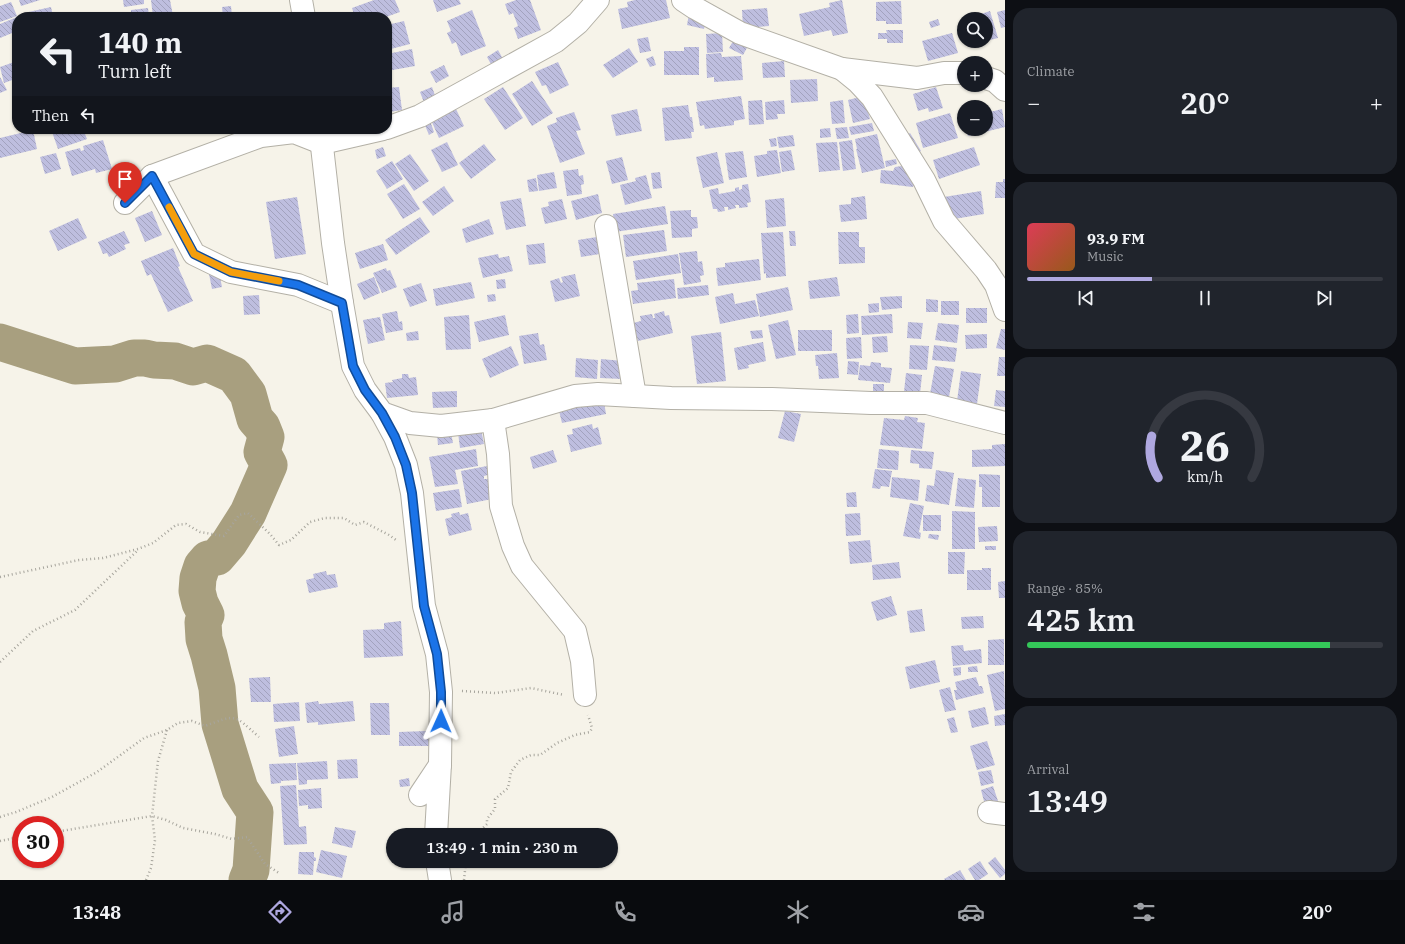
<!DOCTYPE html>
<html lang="en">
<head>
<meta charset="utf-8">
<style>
	body { margin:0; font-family:"IBM Plex Serif",serif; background:#20242c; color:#f1f3f6; height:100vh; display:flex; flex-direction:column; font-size:15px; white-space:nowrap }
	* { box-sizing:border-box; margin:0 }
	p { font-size:13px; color:#9ea1a6 }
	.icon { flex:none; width:22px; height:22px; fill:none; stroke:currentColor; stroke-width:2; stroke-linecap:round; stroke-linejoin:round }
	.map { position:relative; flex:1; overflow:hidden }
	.side { display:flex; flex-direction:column; gap:8px; padding:8px; background:#0d0f14; width:400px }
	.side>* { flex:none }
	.hud { position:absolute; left:12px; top:12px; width:380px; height:122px; border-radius:16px; box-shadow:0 1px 3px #0004; background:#171b24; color:#f1f3f6; overflow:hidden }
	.buttons { position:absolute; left:957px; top:12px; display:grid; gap:8px }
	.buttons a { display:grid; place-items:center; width:36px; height:36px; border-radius:50%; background:#171b24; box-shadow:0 1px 3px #0004; font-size:20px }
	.speed { position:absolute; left:12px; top:816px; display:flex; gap:8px; font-size:20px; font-weight:700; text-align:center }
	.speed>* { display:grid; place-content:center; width:52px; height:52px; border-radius:50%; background:#171b24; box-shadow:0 1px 3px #0004; line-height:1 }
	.speed .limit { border:6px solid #d22; background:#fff; color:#111 }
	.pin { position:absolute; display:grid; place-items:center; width:34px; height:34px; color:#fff; margin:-41px -17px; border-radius:50% 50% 50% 0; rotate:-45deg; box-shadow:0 0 4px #0007 }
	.pin .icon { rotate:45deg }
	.me { position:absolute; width:44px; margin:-22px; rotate:1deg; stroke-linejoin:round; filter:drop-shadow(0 0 3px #0008) }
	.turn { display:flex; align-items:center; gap:14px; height:84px; padding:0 20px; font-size:18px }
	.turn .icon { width:52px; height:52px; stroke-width:2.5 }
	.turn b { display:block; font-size:28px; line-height:34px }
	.then { display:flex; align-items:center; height:38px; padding:0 20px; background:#0003; gap:8px; font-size:15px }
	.big { font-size:30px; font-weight:600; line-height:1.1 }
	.side .card { flex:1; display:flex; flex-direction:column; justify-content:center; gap:6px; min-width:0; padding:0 14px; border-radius:16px; background:#20242c }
	.side .dial { align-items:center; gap:0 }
	.dial svg { height:104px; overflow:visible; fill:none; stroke:#363941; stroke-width:7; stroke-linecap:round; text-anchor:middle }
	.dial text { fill:#f1f3f6; stroke:none }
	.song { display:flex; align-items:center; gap:12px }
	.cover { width:48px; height:48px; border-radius:6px; background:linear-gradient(135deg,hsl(350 70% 55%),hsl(30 70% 35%)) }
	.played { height:4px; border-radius:2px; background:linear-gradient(90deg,#afa8e0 35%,#363941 35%) }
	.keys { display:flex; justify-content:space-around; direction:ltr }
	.heat { display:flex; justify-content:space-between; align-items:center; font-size:22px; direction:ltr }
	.charge { height:6px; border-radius:3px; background:linear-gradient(90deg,#34c759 85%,#363941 0) }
	.trip { position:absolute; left:386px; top:828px; width:232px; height:40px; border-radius:20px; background:#171b24; box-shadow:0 1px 3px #0004; font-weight:600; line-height:40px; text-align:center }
	.menu { display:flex; height:64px; justify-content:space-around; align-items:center; background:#090b0e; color:#9ea1a6 }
	.menu .icon { width:28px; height:28px }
	.menu .current { color:#afa8e0 }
	.menu b { font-size:18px; color:#f1f3f6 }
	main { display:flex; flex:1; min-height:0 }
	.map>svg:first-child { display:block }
</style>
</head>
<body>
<main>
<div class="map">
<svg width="1005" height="880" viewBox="0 0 1005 880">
	<defs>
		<pattern id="building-back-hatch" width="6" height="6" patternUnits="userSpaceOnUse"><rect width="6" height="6" fill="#bebedf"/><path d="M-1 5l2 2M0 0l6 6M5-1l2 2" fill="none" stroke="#a2a2be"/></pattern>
	</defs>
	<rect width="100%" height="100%" fill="#f6f3e9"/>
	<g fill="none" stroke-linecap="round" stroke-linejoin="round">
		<polyline stroke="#a89f7f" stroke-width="37" points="0,342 75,366 115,364 134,358 145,358 154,360 175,361 193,367 207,363 234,375 248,394 255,419 262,427 266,437 262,452 269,465 248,513 229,543 217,557 208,559 202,566 198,578 197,591 200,603 206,615 203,622 204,639 209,655 217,688 220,724 240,789 255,812 251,870 247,880"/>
	</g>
	<g fill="url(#building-back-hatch)">
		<polygon points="19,0 40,0 21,6"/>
		<polygon points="123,0 144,0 144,4 124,7"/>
		<polygon points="151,0 170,0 173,16 153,17"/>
		<polygon points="374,0 395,0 400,12 386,17 355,17 352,8"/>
		<polygon points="433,0 459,0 461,4 437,12"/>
		<polygon points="516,0 530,0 541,30 518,39 514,28 518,26 513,13 509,15 505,4"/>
		<polygon points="635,0 666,0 670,18 622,29 618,9 628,7 627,2"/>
		<polygon points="842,0 848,33 833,36 831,30 804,36 799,14 830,7 829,3"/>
		<polygon points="901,1 902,24 886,24 886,21 876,21 876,2"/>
		<polygon points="11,2 17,16 0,22 0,6"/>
		<polygon points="231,6 232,17 223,17 222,7"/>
		<polygon points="51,7 53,17 25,17 24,13"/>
		<polygon points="148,8 149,17 131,17 131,10"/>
		<polygon points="767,8 769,26 743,28 742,10"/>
		<polygon points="472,10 486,46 461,56 456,42 452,44 447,33 451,31 447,21"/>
		<polygon points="1005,10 1005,27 1001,28 997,12"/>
		<polygon points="990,11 998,38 986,41 986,19 976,19 975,16"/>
		<polygon points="689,14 707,18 704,29 687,25"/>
		<polygon points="17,17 17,31 0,38 0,24"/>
		<polygon points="938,19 940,25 931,28 929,22"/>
		<polygon points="404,21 410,44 387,50 387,25"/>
		<polygon points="886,30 903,30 903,43 887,43 887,39 878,39 878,33 887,33"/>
		<polygon points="722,33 723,52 707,53 706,34"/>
		<polygon points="952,33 958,53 928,61 922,41"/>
		<polygon points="648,37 651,51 640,53 637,39"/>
		<polygon points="735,38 748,46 743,55 729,48"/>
		<polygon points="966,41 985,41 968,47"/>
		<polygon points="684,47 699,47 699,75 664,75 664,51 684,51"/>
		<polygon points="629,48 638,62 613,78 603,65"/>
		<polygon points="412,49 415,66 387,71 387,54"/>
		<polygon points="498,50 503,59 492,66 487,57"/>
		<polygon points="721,53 722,57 741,56 743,80 714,82 714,77 707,78 706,54"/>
		<polygon points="653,56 656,65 650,67 646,59"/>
		<polygon points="17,61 17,82 16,83 15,79 4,83 0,67"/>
		<polygon points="784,61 785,77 763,78 762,63"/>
		<polygon points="558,62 569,85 550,94 546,85 542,86 535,72"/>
		<polygon points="444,65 449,76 436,83 430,72"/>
		<polygon points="0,77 7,90 0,93"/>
		<polygon points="817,79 818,101 791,103 790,80"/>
		<polygon points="532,81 553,113 532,126 512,94"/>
		<polygon points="399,87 402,110 389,112 390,117 387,117 387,88"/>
		<polygon points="432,87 437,101 425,105 420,92"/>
		<polygon points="503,87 523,118 505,130 484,99"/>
		<polygon points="936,87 943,108 929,112 928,108 918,111 913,94"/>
		<polygon points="741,96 745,119 734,121 734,125 705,129 704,125 700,126 696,102"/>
		<polygon points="864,96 870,119 853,123 848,100"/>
		<polygon points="762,100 764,124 749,125 748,101"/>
		<polygon points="784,100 785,114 777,114 778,119 766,120 765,102"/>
		<polygon points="843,100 845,123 832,124 830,102"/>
		<polygon points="688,105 690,117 692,117 694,132 691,132 692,138 665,141 662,108"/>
		<polygon points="456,109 464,126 439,138 431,120"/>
		<polygon points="637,109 642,131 616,136 611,115"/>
		<polygon points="1002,109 1005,127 968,136 966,129 986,129 986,113"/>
		<polygon points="574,112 581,130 576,131 585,154 560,163 547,126 557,122 556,118"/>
		<polygon points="950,113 958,138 923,148 916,123"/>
		<polygon points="430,121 434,132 429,135 424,123"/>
		<polygon points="872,123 874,131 851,135 849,127"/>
		<polygon points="847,127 849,138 837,139 835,128"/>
		<polygon points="830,128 831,137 820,138 820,129"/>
		<polygon points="51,129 83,129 87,139 58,149"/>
		<polygon points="33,130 37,149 0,158 0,138"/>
		<polygon points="910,133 921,151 912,156 901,139"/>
		<polygon points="877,134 885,168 862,173 856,149 857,149 855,139"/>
		<polygon points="793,135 795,146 779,148 777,137"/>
		<polygon points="776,138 777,146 771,147 769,139"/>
		<polygon points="103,140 112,169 96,173 95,169 72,176 65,152 80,148 81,151 84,150 83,146"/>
		<polygon points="852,140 856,169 843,171 839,142"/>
		<polygon points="447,142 458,165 442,172 431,150"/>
		<polygon points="837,142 840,170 819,172 816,143"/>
		<polygon points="484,144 496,160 471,179 459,163"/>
		<polygon points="383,147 386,156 377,159 375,150"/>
		<polygon points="974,147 980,165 939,179 933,160"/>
		<polygon points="777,150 781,173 757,177 754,156 767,154 767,151"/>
		<polygon points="791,150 795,170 782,172 779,152"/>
		<polygon points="743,151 747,177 729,180 725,153"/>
		<polygon points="717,152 724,183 703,188 696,157"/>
		<polygon points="56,153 61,169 45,174 40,157"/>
		<polygon points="410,154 429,181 414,191 395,164"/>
		<polygon points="906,155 921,182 912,187 880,183 881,170 893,171 895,167 902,166 898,160"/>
		<polygon points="622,157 628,180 612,184 606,161"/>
		<polygon points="896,159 897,164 886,167 885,161"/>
		<polygon points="392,161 403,179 387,189 376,171"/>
		<polygon points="578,169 579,176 583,175 584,184 581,185 582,194 567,196 563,171"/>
		<polygon points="554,172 557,188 539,191 537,175"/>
		<polygon points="660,172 662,188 653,189 651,173"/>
		<polygon points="646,175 652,198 625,205 620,185 636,181 635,178"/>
		<polygon points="536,178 538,191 529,192 527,180"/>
		<polygon points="1003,179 1005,179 1005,198 995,198 996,182 1003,182"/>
		<polygon points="404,184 420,209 403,219 387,194"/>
		<polygon points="748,184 751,202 747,203 748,207 739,208 739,205 735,205 736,208 728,210 728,207 724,207 725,211 718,212 717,209 713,209 709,190 718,188 719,194 735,191 735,188 739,187 739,190 742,189 742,185"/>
		<polygon points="444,186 454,201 433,216 422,202"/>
		<polygon points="981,191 984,214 948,220 944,197"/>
		<polygon points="598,194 602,213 576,220 571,201"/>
		<polygon points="865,196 867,219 841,222 839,205 851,204 851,198"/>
		<polygon points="297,197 306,254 275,259 266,202"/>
		<polygon points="521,198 526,226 506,230 500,202"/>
		<polygon points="784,198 786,226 767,228 765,200"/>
		<polygon points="562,199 567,219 545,224 541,208 549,206 548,202"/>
		<polygon points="665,206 668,224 615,232 613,214"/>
		<polygon points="691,210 691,217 697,217 698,228 692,229 692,237 672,238 670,211"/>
		<polygon points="152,211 162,235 145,242 135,218"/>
		<polygon points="420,217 430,232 396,255 385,240"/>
		<polygon points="78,218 87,238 58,251 49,231"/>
		<polygon points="489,219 494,234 466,243 462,229"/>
		<polygon points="664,230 667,251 626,257 623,235"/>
		<polygon points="124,231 130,243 124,245 126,249 109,257 107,253 103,254 98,242"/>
		<polygon points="789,231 795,231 796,246 790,246"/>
		<polygon points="783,232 786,276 766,278 766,273 764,274 761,233"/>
		<polygon points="838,232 859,232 859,247 865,247 865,263 839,264"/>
		<polygon points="603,236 606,253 581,257 578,240"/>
		<polygon points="544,243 546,263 529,265 526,245"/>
		<polygon points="383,244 388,260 360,269 355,253"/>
		<polygon points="173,248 180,266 178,267 193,301 168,312 151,274 147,276 141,261"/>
		<polygon points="697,251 698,262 702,261 704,275 700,276 701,282 684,285 679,253"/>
		<polygon points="498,254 499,258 509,256 513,271 483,278 478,258"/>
		<polygon points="678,254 681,273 636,280 633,261"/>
		<polygon points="759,259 761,280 718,286 716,268 725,267 725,263"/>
		<polygon points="386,268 387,271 390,270 397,287 382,293 373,273"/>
		<polygon points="219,272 222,287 212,289 209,274"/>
		<polygon points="575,274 580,296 555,302 550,281 559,278 561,283 563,282 561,277"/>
		<polygon points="374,277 380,293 364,300 357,284"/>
		<polygon points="837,277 840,296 810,299 808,281"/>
		<polygon points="505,279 506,288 497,289 496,280"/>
		<polygon points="674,279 676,298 633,304 631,291 638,290 637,283"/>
		<polygon points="471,282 475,298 436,306 433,289"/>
		<polygon points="421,283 427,301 410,307 403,289"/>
		<polygon points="708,285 709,295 678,299 677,288"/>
		<polygon points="788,287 793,310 760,317 756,294"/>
		<polygon points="733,293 735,304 755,300 759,316 739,320 736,309 739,320 720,324 715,297"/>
		<polygon points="495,294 496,301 488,302 487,295"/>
		<polygon points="259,295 260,314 244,315 243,296"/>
		<polygon points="902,296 902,308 882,310 880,297"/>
		<polygon points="926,299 938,300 938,312 926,312"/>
		<rect x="941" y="301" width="18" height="14"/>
		<polygon points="879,303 879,312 869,313 868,304"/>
		<rect x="966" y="308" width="21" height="15"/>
		<polygon points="397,311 399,322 402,321 403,330 386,333 382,314"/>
		<polygon points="664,311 665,316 669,315 673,333 638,341 633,323 641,321 640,316 652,314 653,318 655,318 654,314"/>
		<polygon points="858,314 859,333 847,334 846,315"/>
		<polygon points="892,314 893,333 862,335 861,316"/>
		<polygon points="469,315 471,349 446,350 444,317"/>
		<polygon points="505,315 509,335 479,342 474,322"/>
		<polygon points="380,317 385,340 368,344 363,320"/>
		<polygon points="788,320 796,355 776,359 768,325"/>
		<polygon points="908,322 923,323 921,339 907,338"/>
		<polygon points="938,323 959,325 957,343 935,340"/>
		<polygon points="1001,329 1005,329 1005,350 996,348"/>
		<polygon points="762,330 763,338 752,339 750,331"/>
		<rect x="798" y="330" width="34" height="21"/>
		<polygon points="418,331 419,340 407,341 406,333"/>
		<polygon points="721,332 726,381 697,384 691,336"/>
		<polygon points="538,333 540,345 544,344 547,360 524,364 519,336"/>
		<polygon points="987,334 987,348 966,349 965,335"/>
		<polygon points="887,336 888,352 873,353 872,337"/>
		<polygon points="861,337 862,358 847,359 846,338"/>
		<polygon points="763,342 766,361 748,365 749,368 738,370 734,348"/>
		<polygon points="910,345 929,346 927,370 909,369"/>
		<polygon points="934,345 957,348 955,362 932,360"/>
		<polygon points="511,346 519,365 490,378 482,359"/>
		<polygon points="837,353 839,378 819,379 818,366 816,366 815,355"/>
		<polygon points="999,357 1005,357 1005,376 997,376"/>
		<polygon points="576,358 598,360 597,379 575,377"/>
		<polygon points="601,359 623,361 622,379 600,378"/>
		<polygon points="848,361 859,362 858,375 847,374"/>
		<polygon points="871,362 881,363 881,367 892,368 890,383 858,380 860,365 870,366"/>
		<polygon points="935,366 954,369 949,397 930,394"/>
		<polygon points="961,371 981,374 977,404 957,401"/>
		<polygon points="906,373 922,375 920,394 904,392"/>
		<polygon points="402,374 408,374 409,378 416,377 418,395 387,398 385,383 393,382 392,380 402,378"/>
		<rect x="873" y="384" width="11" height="8"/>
		<polygon points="996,390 1005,391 1005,407 994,406"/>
		<polygon points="457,391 457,407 433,408 432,392"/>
		<polygon points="604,402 606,414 562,423 559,411"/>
		<polygon points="785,411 801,414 794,442 778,438"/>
		<polygon points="905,416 918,418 917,422 925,423 922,449 880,445 884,418 904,420"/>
		<polygon points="592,424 593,429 598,427 602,444 571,452 567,435 573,434 572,429"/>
		<polygon points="481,429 484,444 460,448 458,433"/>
		<polygon points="451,433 453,443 438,445 437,435"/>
		<polygon points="1005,444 1005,466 972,467 972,450 992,449 992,445"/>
		<polygon points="476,449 478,466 455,470 458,484 435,487 429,457"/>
		<polygon points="879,449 899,451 898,470 877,468"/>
		<polygon points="553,450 557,462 533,469 530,457"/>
		<polygon points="911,450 934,452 932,469 919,468 919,464 910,463"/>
		<polygon points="487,466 488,475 484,476 484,479 489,479 492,499 467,504 461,471"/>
		<polygon points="875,469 892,471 889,487 881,486 880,489 872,488"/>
		<polygon points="936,470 954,473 949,505 925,501 927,485 934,486"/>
		<polygon points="979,474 1000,475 1000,507 982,507 982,487 979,487"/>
		<polygon points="892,477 920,480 918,501 890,497"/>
		<polygon points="958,478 976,480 974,508 955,506"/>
		<polygon points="459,489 462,507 436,511 433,493"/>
		<polygon points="856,492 857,507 847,507 846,493"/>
		<polygon points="910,503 924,506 919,532 921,533 920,539 903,536"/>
		<polygon points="952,511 975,512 975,549 952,549"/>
		<polygon points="459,512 460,515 468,513 472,530 449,536 445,519 452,517 451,514"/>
		<polygon points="860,513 861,535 846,536 845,514"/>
		<rect x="923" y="515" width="18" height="16"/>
		<polygon points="997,526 998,541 979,542 978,527"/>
		<polygon points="929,534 939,535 938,540 928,538"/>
		<polygon points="870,540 872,562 850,564 848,542"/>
		<rect x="985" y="546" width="11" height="4"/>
		<polygon points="948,552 965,552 964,574 948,574"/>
		<polygon points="899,562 901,578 873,580 872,565"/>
		<polygon points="982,568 991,568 991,590 967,590 967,570 982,570"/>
		<polygon points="326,571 327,575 335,574 338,587 309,593 306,580 314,578 313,574"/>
		<polygon points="1005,581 1005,598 999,598 998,582"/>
		<polygon points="891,596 897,615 877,621 871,602"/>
		<polygon points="922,609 925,631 910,633 907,611"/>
		<polygon points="983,616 984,628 962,629 961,617"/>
		<polygon points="401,621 403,656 364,658 363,630 384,629 384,623"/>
		<polygon points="1004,639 1004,665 988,665 988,640"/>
		<polygon points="963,645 964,651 981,649 982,663 953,666 951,646"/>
		<polygon points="935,660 940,682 910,689 905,667"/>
		<polygon points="977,666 978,672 968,672 968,667"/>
		<polygon points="961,667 961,675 954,676 953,668"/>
		<polygon points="1004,671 1005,709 995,711 987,675"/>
		<polygon points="270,677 271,702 251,702 249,678"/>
		<polygon points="976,677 979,686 982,686 984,693 956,700 954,690 957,690 955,682"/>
		<polygon points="950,687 956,710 945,712 939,690"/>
		<polygon points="318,701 319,704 353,701 355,721 318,725 318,722 307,723 305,703"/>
		<polygon points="299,702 300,721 274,722 273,704"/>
		<polygon points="370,703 389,703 390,735 371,735"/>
		<polygon points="985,707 989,724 972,728 968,711"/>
		<polygon points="1005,714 1005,725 995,726 994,716"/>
		<polygon points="954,717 958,732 951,733 947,719"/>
		<polygon points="294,726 298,754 279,757 275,729"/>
		<polygon points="426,731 426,739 433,739 433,746 399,746 399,732"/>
		<polygon points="987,741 995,765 977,770 970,746"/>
		<polygon points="357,759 358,778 338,779 337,760"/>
		<polygon points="327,761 328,779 307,780 307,784 299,785 297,763"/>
		<polygon points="296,763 297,780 281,781 281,783 271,784 269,764"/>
		<polygon points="991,770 994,783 981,786 978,772"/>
		<polygon points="409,778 410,786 400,787 399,780"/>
		<polygon points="296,785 299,827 306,826 307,844 284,845 280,786"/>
		<polygon points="993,786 998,801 985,805 981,790"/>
		<polygon points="321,788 322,808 308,809 308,805 299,806 298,790"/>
		<polygon points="335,827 356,831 352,848 332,843"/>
		<polygon points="321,850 347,856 342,878 316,872"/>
		<polygon points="299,852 314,852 314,857 316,858 316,861 314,861 313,875 298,874"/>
		<polygon points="995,857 1005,870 1005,874 1000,878 988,863"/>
		<polygon points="980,861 988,874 979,880 975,880 968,869"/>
		<polygon points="960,870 966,880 945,880 944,879"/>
	</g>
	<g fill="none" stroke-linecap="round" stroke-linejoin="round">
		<g stroke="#b3b0a6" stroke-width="24">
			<g id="minor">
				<polyline points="301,0 304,17"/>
				<polyline points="683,0 695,8 740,33 842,69 858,82 872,97 924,180 944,221 986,270 996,285 1005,310"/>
				<polyline points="842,69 917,78 944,73 964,73"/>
				<polyline points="986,78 995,81 1005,90"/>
				<polyline points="387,128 420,116 556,41 578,23 598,0"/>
				<polyline points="320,129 333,243 342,303 353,366 365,390 382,413 410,423 441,426 493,420 575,396 598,394 671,398 772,399 871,403 927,403 1005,423"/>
				<polyline points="152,176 194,254 231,272 298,285 342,303"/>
				<polyline points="125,203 152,176 261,136 294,132 322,143 383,129"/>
				<polyline points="606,226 635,396"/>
				<polyline points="382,413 395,437 406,465 412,493 424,606 437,654 441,692 440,764 436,835"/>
				<polyline points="493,420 498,454 501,506 513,546 522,566 575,631 582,661 585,695"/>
				<polyline points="420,795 440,765"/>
				<polyline points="989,812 1005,814"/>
				<polyline points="437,861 440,880"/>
			</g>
		</g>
		<g stroke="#a7a59d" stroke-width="2.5" stroke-dasharray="1 3" stroke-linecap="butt">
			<polyline points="0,577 79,560 103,558 138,549 153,543 176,525 186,524 200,532 224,536 239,515 248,513 270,534 279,545 291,540 310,522 325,518 344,518 355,525 364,522 389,535 396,540"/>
			<polyline points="0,662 33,631 75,610 138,550"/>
			<polyline points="462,691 496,693 531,688 564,695"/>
			<path d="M0,817L16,812L52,797L97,772L144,738L167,730L178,723L192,721L205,726C237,714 233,714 259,737"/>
			<polyline points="55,832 152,816 166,820 183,828 215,834 232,839 247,837 265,864 279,873"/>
			<polyline points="483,835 482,829 487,824 487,819 495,809 495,799 508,788 511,772 520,760 531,755 540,755 557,743 575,735 590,732 592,728 588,715"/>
			<polyline points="0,841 21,837"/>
			<polyline points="146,880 151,868 155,840 152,816 158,761 167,730"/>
			<polyline points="464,880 466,861"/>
		</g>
		<use href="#minor" stroke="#fff" stroke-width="22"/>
	</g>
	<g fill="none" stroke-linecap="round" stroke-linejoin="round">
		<g stroke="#114b97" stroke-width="10">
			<polyline id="route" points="125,203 152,176 194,254 231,272 298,285 342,303 353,366 365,390 382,413 395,437 406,465 412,493 424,606 437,654 441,692 441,721"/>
		</g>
		<use href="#route" stroke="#1a73e8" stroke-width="7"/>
		<polyline stroke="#f59e0b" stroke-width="7" points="169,207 194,254 231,272 279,281"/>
	</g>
</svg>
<div class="buttons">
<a><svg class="icon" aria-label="search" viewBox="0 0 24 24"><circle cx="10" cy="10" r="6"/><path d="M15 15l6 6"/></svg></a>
<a>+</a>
<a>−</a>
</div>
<div class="speed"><div class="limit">30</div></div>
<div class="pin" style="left:125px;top:203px;background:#d93025"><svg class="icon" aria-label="arrive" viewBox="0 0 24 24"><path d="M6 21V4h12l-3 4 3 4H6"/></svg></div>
<svg class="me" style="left:441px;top:721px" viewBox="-20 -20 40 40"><path d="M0-17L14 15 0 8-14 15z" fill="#1a73e8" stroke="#fff" stroke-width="4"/></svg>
<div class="trip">13:49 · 1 min · 230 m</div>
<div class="hud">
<div class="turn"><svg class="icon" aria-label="left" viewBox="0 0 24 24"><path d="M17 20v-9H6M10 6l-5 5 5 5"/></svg><div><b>140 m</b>Turn left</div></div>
<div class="then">Then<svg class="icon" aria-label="left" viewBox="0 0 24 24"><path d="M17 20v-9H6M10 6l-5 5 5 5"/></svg></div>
</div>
</div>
<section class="side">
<div class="card"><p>Climate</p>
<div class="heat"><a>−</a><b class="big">20°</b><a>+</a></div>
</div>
<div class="card">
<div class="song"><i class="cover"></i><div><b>93.9 FM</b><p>Music</p></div></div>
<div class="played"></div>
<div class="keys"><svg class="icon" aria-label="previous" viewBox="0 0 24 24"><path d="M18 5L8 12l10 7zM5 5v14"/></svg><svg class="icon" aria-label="pause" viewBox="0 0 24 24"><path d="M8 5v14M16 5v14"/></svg><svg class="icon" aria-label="next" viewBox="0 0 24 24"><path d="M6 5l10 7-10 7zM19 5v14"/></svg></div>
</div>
<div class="card dial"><svg viewBox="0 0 100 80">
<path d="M14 69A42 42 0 1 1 86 69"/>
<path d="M14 69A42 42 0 0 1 9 37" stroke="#afa8e0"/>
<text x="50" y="56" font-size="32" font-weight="700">26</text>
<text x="50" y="72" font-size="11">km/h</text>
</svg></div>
<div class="card"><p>Range · 85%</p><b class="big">425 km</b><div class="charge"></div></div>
<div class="card"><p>Arrival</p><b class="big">13:49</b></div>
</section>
</main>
<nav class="menu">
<b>13:48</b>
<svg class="icon current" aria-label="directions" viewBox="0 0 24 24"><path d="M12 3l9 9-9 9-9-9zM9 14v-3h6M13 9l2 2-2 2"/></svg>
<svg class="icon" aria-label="music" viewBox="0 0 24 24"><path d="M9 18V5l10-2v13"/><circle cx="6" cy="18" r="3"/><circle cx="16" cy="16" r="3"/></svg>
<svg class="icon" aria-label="phone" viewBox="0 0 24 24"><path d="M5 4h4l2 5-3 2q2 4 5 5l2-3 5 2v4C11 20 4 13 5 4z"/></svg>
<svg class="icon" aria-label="climate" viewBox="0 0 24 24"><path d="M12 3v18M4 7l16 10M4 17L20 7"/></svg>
<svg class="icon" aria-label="car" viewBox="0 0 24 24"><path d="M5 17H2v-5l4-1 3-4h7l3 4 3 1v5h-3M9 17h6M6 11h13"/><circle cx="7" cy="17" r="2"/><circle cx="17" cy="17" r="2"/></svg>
<svg class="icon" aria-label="filters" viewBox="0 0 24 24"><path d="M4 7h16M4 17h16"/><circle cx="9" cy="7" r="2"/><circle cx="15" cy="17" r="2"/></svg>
<b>20°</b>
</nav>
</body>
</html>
